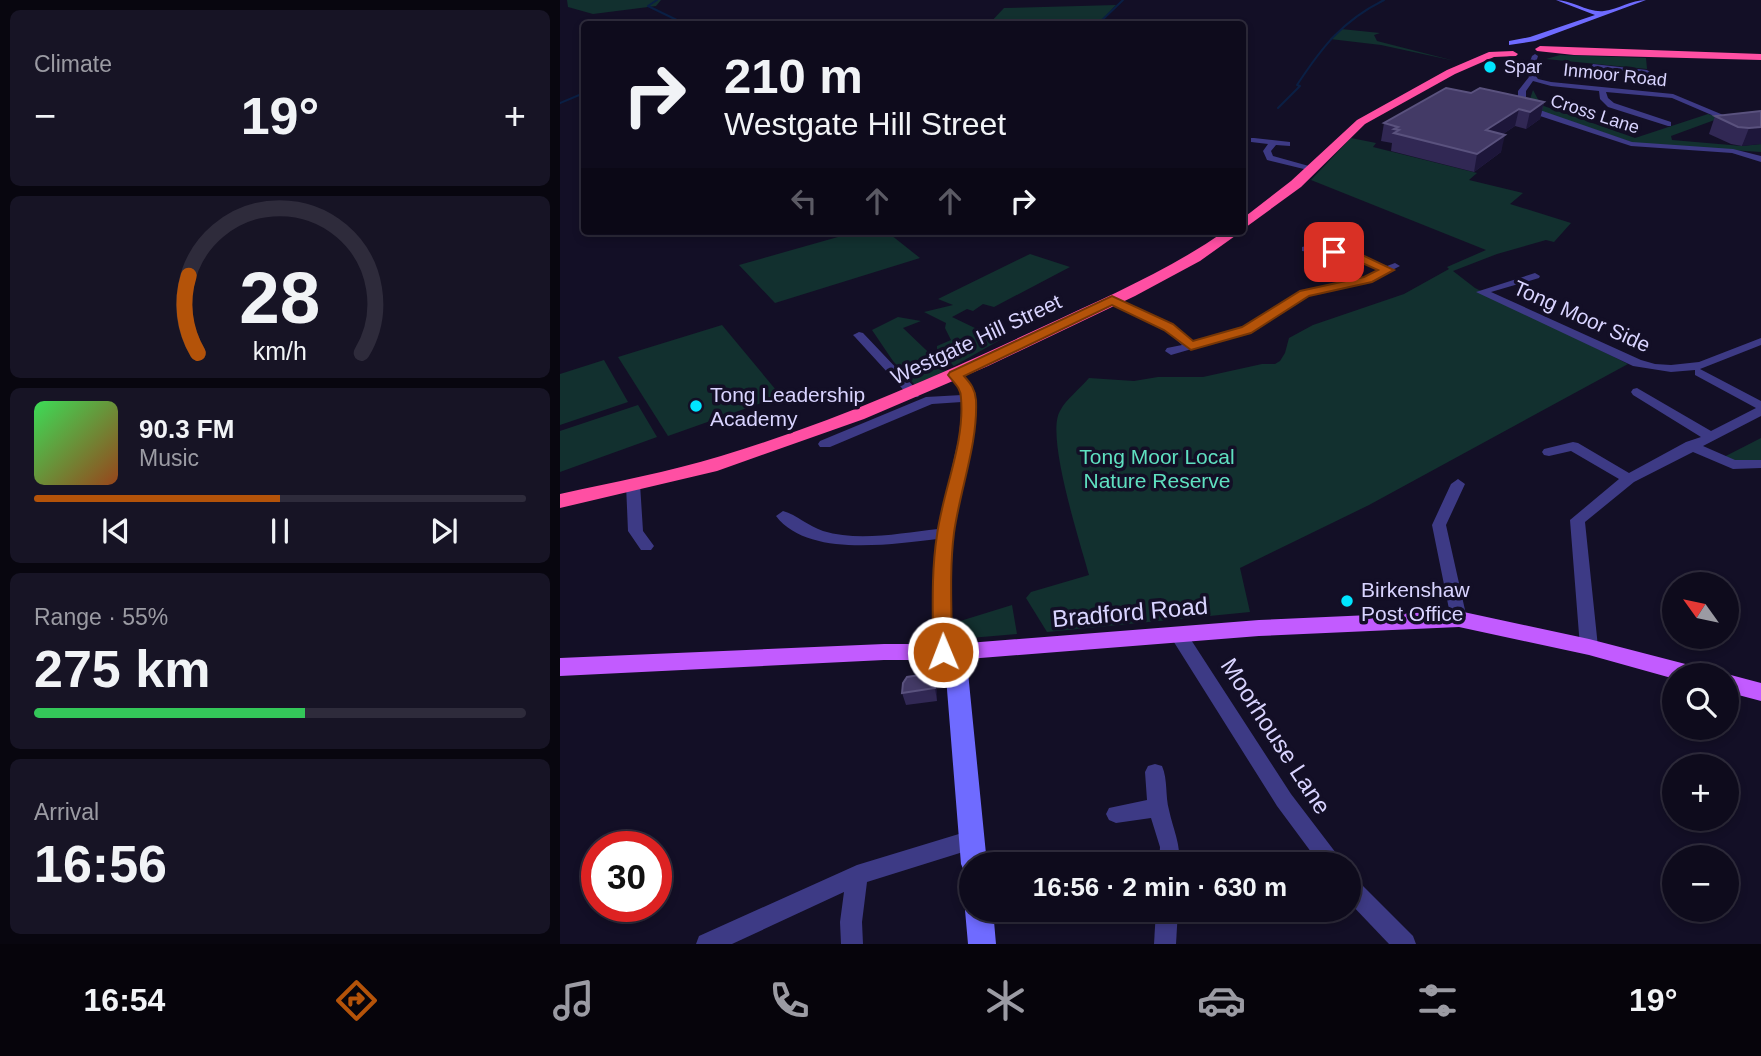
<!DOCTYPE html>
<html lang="en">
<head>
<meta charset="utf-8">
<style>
	body { margin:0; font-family:Arial,sans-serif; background:#171425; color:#f1f3f6; height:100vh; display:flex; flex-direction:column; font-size:26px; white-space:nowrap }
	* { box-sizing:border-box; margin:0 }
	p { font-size:23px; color:#9b9ba3 }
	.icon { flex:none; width:38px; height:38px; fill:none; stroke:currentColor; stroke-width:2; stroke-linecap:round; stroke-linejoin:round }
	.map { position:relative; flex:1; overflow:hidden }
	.sheet { display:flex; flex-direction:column; gap:10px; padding:10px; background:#08060f; width:560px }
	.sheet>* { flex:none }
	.top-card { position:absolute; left:21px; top:21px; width:665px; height:214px; border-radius:7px; box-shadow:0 4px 10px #0003,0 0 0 2px #2e2b3b; background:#0e0b1c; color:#f1f3f6; overflow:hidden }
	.needle { width:46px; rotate:303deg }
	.buttons { position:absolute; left:1102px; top:572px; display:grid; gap:14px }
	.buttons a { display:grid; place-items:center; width:77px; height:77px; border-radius:50%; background:#0e0b1c; box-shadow:0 4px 10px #0003,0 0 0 2px #2e2b3b; font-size:35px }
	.speed { position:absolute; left:21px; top:831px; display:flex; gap:14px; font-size:35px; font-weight:700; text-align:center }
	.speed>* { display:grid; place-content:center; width:91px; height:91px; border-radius:50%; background:#0e0b1c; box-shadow:0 4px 10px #0003,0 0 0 2px #2e2b3b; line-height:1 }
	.speed .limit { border:10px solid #d22; background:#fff; color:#111 }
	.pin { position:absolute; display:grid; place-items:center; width:60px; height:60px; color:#fff; margin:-30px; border-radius:14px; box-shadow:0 4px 10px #0006 }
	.me { position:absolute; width:77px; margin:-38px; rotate:359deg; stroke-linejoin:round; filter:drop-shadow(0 0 5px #0008) }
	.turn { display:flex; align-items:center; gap:24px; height:147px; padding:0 28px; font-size:32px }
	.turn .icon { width:91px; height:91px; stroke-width:2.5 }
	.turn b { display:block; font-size:49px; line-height:60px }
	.lanes { display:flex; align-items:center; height:66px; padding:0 28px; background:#0003; justify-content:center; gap:35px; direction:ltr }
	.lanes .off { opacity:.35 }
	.big { font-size:52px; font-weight:700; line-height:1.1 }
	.sheet .tile { flex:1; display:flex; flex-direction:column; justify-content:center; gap:10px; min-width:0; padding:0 24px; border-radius:10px; background:#171425 }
	.sheet .dial { align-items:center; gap:0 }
	.dial svg { height:182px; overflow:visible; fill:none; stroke:#2e2b3b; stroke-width:7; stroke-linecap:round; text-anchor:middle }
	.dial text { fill:#f1f3f6; stroke:none }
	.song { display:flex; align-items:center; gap:21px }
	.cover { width:84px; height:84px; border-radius:10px; background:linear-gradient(135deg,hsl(130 70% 55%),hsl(20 70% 35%)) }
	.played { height:7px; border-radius:4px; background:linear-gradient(90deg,#b45309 50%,#2e2b3b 50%) }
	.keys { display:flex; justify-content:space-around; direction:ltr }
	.heat { display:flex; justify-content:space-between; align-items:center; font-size:38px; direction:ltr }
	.charge { height:10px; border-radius:5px; background:linear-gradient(90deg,#34c759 55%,#2e2b3b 0) }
	.trip { position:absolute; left:399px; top:852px; width:402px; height:70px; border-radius:35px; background:#0e0b1c; box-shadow:0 4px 10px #0003,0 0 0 2px #2e2b3b; font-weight:700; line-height:70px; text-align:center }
	.tab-bar { display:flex; height:112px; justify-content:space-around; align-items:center; background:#06040b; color:#9b9ba3 }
	.tab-bar .icon { width:49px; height:49px }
	.tab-bar .selected { color:#b45309 }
	.tab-bar b { font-size:32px; color:#f1f3f6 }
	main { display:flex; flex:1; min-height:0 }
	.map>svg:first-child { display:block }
</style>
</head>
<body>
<main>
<section class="sheet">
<div class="tile"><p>Climate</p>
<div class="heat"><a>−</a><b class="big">19°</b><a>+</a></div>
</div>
<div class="tile dial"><svg viewBox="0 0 100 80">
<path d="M14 69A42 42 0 1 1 86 69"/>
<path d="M14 69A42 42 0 0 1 10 35" stroke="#b45309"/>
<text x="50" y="56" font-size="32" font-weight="700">28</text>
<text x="50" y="72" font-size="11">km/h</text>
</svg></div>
<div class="tile">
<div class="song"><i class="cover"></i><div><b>90.3 FM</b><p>Music</p></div></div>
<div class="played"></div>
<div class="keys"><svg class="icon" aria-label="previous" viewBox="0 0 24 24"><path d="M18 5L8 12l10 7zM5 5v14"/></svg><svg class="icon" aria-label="pause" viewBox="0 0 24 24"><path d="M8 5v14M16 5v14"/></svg><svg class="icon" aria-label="next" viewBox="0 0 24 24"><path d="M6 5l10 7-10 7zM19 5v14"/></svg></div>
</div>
<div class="tile"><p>Range · 55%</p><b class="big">275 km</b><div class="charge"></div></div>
<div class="tile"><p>Arrival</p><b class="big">16:56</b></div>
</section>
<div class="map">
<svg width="1201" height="944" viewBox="0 0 1201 944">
	<rect width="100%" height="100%" fill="#130f26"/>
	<g fill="#12302f">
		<polygon points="7,0 101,0 96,6 33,14 8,7"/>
		<polygon points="556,5 538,24 429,24 444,8"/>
		<polygon points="781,29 820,33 814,35 817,41 895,61 821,45 770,39"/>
		<polygon points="1000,55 1086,58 1087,69 986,59"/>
		<polygon points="973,90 981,105 1075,138 1148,114 1160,118 1111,136 1112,140 1182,146 1201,144 1201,152 1077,144 977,110 970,99"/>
		<path d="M791,138L816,143L813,147L917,173L909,180L963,193L950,204L1011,223L994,242L986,240L937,254L893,271L915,288L1068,364L809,505L680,568L690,612L487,632L466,598L471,592L529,575C521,545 485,436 500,411C506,399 520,389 529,378L574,381L598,377H643L702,364H715L720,361L725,353L729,338L753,325L844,294L889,269L887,267L926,250L751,180Z"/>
		<polygon points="299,231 326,231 360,258 215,303 179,265"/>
		<polygon points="470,254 510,267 434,307 423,304 413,311 407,309 392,317 440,340 394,366 377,351 377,346 391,340 385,328 386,323 364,312 393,305 378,299"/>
		<polygon points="338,317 361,321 343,328 387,370 355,385 333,361 312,330"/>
		<polygon points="162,325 221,396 108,436 58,357"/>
		<polygon points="44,360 68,402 0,425 0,374"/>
		<polygon points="78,405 97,437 0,472 0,431"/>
		<polygon points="1201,438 1201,464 1158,460"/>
		<polygon points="452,605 457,634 410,638 397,622"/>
	</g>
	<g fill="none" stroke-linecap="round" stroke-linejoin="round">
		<g stroke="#0a1f44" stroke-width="2">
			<polyline points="97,0 88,6 125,24"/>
			<polyline points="538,24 563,0"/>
			<polyline points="0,103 24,93"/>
			<path d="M718,108L740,86L737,85C762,47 782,21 824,0"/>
		</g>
		<g fill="#3d3a85" fill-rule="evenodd">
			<polygon points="975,54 978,56 973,72 978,79 991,82 1113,94 1168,117 1161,119 1112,98 1046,92 1048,98 1054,103 1111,122 1111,126 1108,126 1048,107 1040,99 1039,91 991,86 973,81 966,91 966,101 977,109 1072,142 1173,149 1201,156 1201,162 1172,153 1071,146 971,113 958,102 958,91 969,77 966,72 972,56"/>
			<polygon points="1033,64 1087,70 1090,72 1087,74 1031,67"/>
			<polygon points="694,138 730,142 730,146 716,145 711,151 713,156 756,168 752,171 707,160 703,151 708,144 691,142 691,138"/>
			<polygon points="746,246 794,252 827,266 835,263 840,266 811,281 749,295 690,332 611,355 605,351 607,348 622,345 604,329 547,300 552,297 556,298 612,325 633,342 682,328 741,291 804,277 819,270 792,258 742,251 742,247"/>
			<polygon points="975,273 980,276 979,278 931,292 1081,360 1095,364 1111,365 1139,362 1201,338 1201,345 1140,369 1201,401 1201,416 1143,446 1175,460 1201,460 1201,468 1173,469 1133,452 1074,482 1025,522 1038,647 1035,652 1029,654 1023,652 1020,647 1010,520 1059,479 1011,451 989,456 984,455 982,452 984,449 1013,442 1018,443 1069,473 1126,442 1141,437 1073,395 1071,392 1073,389 1077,388 1151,431 1196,408 1135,375 1135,370 1111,372 1073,366 916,292"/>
			<polygon points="299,332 303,333 358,391 360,394 358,397 350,397 295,337 293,335"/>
			<path d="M395,371C406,375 415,388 415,400C416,446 398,489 393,533C387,572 390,613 391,652L388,657L382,659L376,657L373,652L374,572L377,539C332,544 248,558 216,516L223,511C237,515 248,526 263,531C299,542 341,533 378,529L399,436L402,402L372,404L270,447H260L258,444L260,441L366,397L402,395L400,388L389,375Z"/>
			<polygon points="73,479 80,484 83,531 94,546 91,550 81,550 68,531 66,484"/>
			<polygon points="898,479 905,484 886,525 907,619 905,623 899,625 893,623 891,619 872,525 891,484"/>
			<polygon points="618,628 624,629 731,794 779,857 782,864 760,864 717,806 612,639 610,634 612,629"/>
			<path d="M595,764L602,766C608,780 605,796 609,810C613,829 621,844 619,864H599L600,847L591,818L556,823L549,820L546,814L549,808L587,800L585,772L588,766Z"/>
			<polygon points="412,830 419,833 422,840 419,847 307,882 302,922 303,944 281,944 280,922 284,892 172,944 136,944 139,936 297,865"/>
			<polygon points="789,877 797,880 853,936 856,944 829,944 789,902"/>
			<polygon points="596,910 618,910 616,944 594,944"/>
		</g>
		<g fill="#6f6bff" fill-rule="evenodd">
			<path d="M996,0C1011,0 1029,13 1044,11C1059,9 1071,0 1086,0L975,41L949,45V41L970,37L1035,15Z"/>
			<polygon points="395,644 403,646 406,652 427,864 411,864 411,875 405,873 401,864 384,652 387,646"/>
			<polygon points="411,900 411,910 433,910 436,944 408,944 405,910"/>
		</g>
		<g fill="#c25bff" fill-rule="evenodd">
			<polygon points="899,611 1029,639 1137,667 1145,670 1148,676 1115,676 1115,679 1029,655 899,627 699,636 395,660 324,660 0,676 0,658 324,644 395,644 699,620"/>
			<polygon points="1167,674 1201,683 1201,701 1167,692 1167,676 1163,676"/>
		</g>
		<g fill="#ff4fa3" fill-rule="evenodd">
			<polygon points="980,46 1201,54 1201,60 1014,55 977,51 975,49"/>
			<polygon points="953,51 958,54 956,56 934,57 895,74 805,124 741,187 682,230 682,219 731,181 797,120 887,70 929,52"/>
			<path d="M665,231H682L640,261L575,296L428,366L304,419L157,471L0,508V494C54,482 108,472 161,456C271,423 377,376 482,327C544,298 608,271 665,231Z"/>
		</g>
	</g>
	<g fill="#312854">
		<polygon points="911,93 984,102 980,119 966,129 955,126 943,134 941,152 914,172 831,151 832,143 821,141 824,123"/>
		<polygon points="1201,111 1182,146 1171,144 1149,134 1155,116"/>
		<polygon points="374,673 377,686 377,701 346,705 342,693"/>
	</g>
	<g fill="#1d163a">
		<polygon points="984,102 980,119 966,129 970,112"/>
		<polygon points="959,109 955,126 922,148 926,130"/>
		<polygon points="1201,127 1201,144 1182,146 1189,128"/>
		<polygon points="945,135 941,152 914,172 917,154"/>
		<polygon points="374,673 377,686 377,701 375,688"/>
	</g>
	<g fill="#433a66" stroke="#5a527e" stroke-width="2">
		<polygon points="886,88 911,93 920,88 984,102 970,112 959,109 926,130 945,135 917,154 834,133 839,130 834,129 838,127 824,123"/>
		<polygon points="1201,111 1201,127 1189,128 1178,127 1155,116"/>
		<polygon points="374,673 375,688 342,693 343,683 347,677"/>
	</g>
	<path fill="#b45309" stroke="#753606" stroke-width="2" d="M774,249L798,253L834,270L812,282L749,296L691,333L631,350L604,330L552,305L404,376C411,384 415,389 416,400C418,444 400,489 394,533C389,572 392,613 392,652L389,658L383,660L376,658L373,652C373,613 371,573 377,535C383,490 405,443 401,398C401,388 394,383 388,375L390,372L552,296L613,324L633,341L682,327L740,291L804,277L818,270L791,258L770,254V250Z"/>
	<g fill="#00e5ff" stroke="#130f26" stroke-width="2.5">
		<circle cx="930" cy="67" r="7"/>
		<circle cx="136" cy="406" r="7"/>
		<circle cx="787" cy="601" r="7"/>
	</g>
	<g text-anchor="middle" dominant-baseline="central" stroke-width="7" stroke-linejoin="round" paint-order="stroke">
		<g font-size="18" fill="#d9d4ff" stroke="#130f26" text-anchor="start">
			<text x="944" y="67">Spar</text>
		</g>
		<g font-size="18" fill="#d9d4ff" stroke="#130f26">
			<text transform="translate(1055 75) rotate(6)">Inmoor Road</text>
			<text transform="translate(1035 114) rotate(18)">Cross Lane</text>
		</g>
		<g font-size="21" fill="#d9d4ff" stroke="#130f26">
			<text transform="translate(1022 316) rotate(24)">Tong Moor Side</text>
			<text transform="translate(416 339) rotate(-25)">Westgate Hill Street</text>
		</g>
		<g font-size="21" fill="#d9d4ff" stroke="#130f26" text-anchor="start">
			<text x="150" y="394">Tong Leadership<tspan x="150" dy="24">Academy</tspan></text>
			<text x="801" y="589">Birkenshaw<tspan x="801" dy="24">Post Office</tspan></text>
		</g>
		<g font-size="21" fill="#5fe0c0" stroke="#130f26">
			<text x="597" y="456">Tong Moor Local<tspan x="597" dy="24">Nature Reserve</tspan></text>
		</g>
		<g font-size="24" fill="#d9d4ff" stroke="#130f26">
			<text transform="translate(570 612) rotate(-5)">Bradford Road</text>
			<text transform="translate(716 736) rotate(57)">Moorhouse Lane</text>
		</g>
	</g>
</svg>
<div class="buttons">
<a><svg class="needle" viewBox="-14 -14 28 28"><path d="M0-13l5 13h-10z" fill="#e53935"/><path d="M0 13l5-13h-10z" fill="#9b9ba3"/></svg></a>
<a><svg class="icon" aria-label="search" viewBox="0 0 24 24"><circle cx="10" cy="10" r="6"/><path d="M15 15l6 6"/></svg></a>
<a>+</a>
<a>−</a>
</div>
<div class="speed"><div class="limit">30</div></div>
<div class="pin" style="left:774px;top:252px;background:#d93025"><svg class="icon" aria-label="arrive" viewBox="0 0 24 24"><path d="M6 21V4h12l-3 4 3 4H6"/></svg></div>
<svg class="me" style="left:383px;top:652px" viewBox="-20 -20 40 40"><circle r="17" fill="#b45309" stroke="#fff" stroke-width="3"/><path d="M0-11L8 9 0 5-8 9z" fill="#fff"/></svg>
<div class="trip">16:56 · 2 min · 630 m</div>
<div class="top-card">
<div class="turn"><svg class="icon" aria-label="right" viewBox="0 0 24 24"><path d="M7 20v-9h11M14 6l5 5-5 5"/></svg><div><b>210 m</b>Westgate Hill Street</div></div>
<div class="lanes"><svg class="icon off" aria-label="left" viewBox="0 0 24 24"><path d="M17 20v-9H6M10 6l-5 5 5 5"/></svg><svg class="icon off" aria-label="ahead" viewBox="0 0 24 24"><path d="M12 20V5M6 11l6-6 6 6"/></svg><svg class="icon off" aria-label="ahead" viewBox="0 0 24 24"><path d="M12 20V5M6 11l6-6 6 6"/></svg><svg class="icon" aria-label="right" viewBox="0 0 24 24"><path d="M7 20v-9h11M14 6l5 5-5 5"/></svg></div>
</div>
</div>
</main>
<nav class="tab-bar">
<b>16:54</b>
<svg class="icon selected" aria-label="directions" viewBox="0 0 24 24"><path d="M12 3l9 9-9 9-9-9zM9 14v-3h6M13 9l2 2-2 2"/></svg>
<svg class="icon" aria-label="music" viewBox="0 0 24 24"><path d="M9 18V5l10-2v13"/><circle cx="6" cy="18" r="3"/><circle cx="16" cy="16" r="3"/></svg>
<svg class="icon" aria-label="phone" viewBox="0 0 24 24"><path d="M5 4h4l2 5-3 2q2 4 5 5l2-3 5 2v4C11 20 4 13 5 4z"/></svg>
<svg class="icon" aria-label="climate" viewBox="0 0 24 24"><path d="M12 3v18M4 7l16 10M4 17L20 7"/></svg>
<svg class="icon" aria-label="car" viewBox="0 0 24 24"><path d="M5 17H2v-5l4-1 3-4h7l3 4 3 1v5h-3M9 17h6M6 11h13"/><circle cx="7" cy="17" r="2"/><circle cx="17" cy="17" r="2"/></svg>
<svg class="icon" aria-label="filters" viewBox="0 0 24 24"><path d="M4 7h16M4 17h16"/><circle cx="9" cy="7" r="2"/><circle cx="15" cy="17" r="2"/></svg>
<b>19°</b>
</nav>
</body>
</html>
